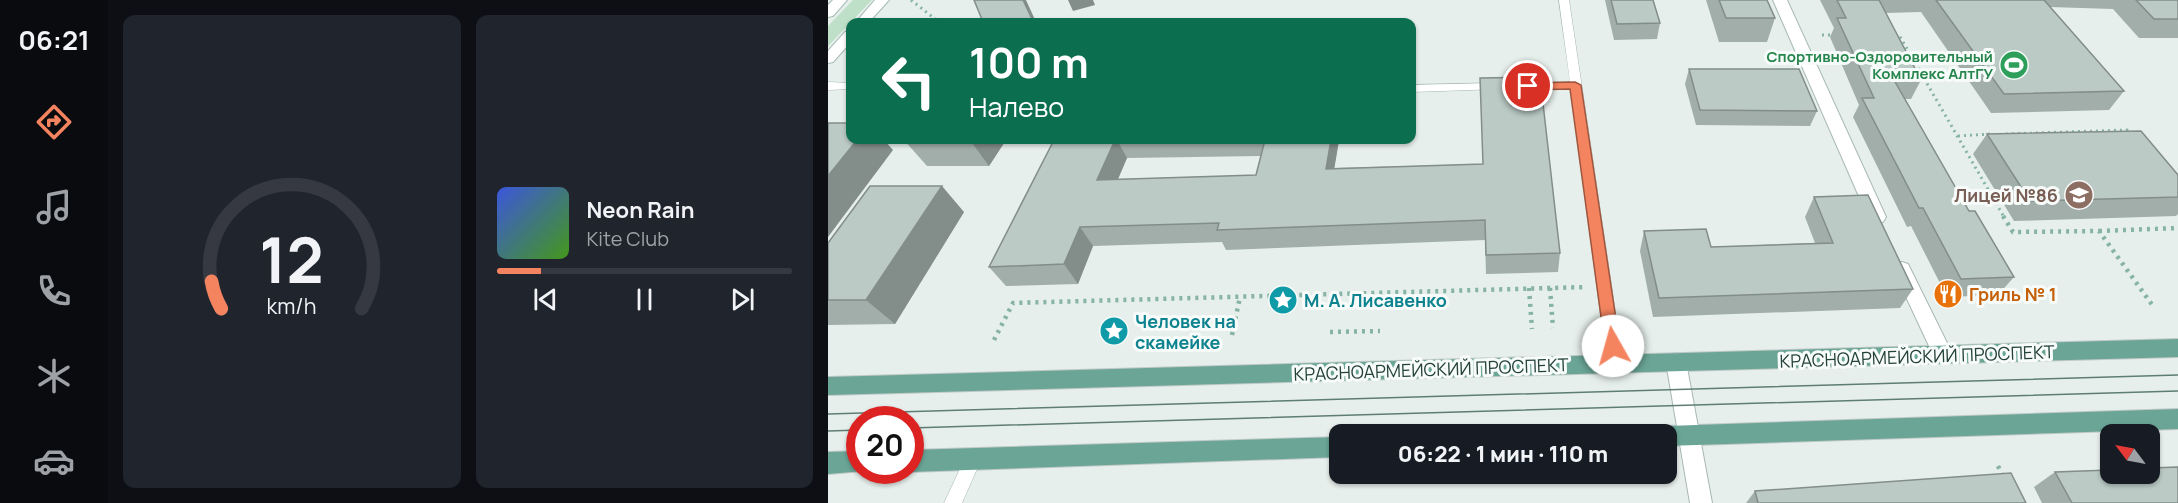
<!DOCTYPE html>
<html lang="ru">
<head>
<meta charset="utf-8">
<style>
	body { margin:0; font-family:Manrope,sans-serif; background:#20242c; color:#f1f3f6; height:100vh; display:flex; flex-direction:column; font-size:22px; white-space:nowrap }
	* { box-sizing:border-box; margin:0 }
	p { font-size:20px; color:#9ea1a6 }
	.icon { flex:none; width:33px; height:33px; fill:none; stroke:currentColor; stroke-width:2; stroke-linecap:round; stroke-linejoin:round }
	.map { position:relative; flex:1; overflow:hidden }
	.sheet { display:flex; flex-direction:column; gap:15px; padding:15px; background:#0d0f14; width:720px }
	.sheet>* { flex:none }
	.hud { position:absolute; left:18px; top:18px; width:570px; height:126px; border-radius:12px; box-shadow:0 2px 4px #0004; background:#0b6e4f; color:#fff; overflow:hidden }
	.needle { width:39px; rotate:302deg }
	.tools { position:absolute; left:1272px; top:424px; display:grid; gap:12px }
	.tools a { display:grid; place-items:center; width:60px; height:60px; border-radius:12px; background:#171b24; box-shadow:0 2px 4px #0004; font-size:30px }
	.speed { position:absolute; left:18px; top:406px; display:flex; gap:12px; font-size:30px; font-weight:700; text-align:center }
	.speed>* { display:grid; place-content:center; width:78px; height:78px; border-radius:50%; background:#171b24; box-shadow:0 2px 4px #0004; line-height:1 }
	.speed .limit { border:9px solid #d22; background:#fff; color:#111 }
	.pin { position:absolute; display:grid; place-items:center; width:51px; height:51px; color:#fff; margin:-26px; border:3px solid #fff; border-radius:50%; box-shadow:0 2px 6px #0007 }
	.me { position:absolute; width:66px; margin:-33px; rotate:353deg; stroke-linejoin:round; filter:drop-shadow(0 0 4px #0008) }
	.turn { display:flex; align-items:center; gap:21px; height:126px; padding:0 24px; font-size:27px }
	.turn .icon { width:78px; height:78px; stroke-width:2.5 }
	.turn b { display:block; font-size:42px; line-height:51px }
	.sheet .card { flex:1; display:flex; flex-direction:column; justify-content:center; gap:9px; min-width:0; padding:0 21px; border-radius:12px; background:#20242c }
	.sheet .dial { align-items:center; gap:0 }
	.dial svg { height:156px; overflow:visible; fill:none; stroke:#363941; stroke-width:7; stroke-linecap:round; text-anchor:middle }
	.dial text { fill:#f1f3f6; stroke:none }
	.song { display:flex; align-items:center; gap:18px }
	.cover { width:72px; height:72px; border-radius:9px; background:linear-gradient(135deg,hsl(230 70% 55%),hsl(100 70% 35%)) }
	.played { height:6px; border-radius:3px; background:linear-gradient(90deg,#f4845f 15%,#363941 15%) }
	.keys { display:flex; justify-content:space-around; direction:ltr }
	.sheet .tiles { flex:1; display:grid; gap:15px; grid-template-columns:repeat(2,1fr) }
	.trip { position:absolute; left:501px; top:424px; width:348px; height:60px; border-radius:12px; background:#171b24; box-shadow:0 2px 4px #0004; font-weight:800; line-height:60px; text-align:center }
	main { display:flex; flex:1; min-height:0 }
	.dock { display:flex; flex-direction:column; width:108px; justify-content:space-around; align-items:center; background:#090b0e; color:#9ea1a6 }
	.dock .icon { width:42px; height:42px }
	.dock .on { color:#f4845f }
	.dock b { font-size:27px; color:#f1f3f6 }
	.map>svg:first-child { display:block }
</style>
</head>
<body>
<main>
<nav class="dock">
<b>06:21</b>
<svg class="icon on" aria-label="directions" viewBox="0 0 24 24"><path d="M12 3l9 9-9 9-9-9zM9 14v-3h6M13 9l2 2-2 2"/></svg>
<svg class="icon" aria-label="music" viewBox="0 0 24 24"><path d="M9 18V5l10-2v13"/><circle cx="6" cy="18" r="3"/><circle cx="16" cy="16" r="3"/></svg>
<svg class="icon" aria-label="phone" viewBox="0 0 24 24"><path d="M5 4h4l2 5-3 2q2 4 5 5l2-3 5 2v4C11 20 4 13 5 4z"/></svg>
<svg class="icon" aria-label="climate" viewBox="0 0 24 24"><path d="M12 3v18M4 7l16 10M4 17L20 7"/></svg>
<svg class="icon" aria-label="car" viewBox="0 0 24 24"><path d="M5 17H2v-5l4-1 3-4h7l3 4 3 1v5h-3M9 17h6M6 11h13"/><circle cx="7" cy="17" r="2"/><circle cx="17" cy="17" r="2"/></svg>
</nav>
<section class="sheet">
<div class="tiles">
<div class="card dial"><svg viewBox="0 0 100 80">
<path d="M14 69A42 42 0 1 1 86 69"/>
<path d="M14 69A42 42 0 0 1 9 55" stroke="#f4845f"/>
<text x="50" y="56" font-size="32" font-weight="700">12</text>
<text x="50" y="72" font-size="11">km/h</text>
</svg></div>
<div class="card">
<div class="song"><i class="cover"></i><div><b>Neon Rain</b><p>Kite Club</p></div></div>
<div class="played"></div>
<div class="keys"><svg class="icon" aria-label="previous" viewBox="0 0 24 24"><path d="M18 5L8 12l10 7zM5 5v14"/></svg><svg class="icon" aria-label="pause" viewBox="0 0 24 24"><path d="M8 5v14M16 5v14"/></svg><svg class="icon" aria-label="next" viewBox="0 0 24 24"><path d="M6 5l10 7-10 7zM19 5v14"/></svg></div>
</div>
</div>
</section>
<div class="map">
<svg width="1350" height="503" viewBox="0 0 1350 503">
	<rect width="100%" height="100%" fill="#e6efeb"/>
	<polygon fill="#bfe0c8" points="25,0 44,0 0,46 0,26"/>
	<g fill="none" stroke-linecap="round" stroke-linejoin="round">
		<g stroke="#a8b8b2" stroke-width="1">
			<g id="lane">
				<polygon points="731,0 741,0 795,364 792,369 787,371 782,369 779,364 743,89 697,90 691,86 697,82 742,82"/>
				<polygon points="0,82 22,83 22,89 0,90"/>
				<polygon points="668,83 672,85 672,89 584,92 584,85"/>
				<polygon points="145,452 151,454 153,460 134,503 116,503 139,454"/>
			</g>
		</g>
		<g stroke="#a8b8b2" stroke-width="2">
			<g id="street">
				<polygon points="945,0 959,0 1058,217 1055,222 1043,222 1040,217"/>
				<polygon points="1074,262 1080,264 1122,349 1125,355 1122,361 1115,364 1108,361 1065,269 1068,264"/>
				<polygon points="848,353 855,356 858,362 884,503 862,503 838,362 841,356"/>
			</g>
		</g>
		<g stroke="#a4bbb3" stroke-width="2">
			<g id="secondary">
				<polygon points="5,0 19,0 5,16 0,17 0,5"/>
				<polygon points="47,0 61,0 41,22 28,22"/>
				<polygon points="22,31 22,43 5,62 0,63 0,51 17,32"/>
			</g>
		</g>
		<g stroke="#c2cac8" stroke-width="2">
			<g id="primary">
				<polygon points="1350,339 1350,357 0,395 0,377"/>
				<polygon points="1350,409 1350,429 838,446 838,435 828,435 830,429 838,426"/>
				<polygon points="512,437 512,457 82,472 81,471 82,450"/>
				<polygon points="32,451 32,471 36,471 0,474 0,452"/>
			</g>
		</g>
		<g stroke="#86b3a5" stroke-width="3" stroke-dasharray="2 4" stroke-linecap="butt">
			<polyline points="83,0 111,22"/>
			<polyline points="994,35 1005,35"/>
			<polyline points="1067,35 1071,35 1176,217"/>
			<polyline points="1178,134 1299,130 1303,135"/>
			<polyline points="1130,136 1162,134"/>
		</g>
		<g stroke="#86b3a5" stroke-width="4.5" stroke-dasharray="3 5" stroke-linecap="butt">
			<polyline points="1175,216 1185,232 1271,231 1325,306"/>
			<polyline points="1271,231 1350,228"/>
			<polyline points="701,288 704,329"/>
			<polyline points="722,288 725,328"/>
			<polyline points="502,332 552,331"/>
			<polyline points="404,335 412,297"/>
			<polyline points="166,340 185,303 759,287"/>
			<polyline points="1170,466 1175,476"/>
		</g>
		<use href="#lane" fill="#fff" fill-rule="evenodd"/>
		<use href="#street" fill="#fff" fill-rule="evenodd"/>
		<use href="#secondary" fill="#fff" fill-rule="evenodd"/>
		<use href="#primary" fill="#6aa596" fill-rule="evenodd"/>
		<g stroke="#5f7d75" stroke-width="1.5">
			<polyline points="0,414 1350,375"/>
			<polyline points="82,428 1350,391"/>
			<polyline points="0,431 32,430"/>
		</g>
	</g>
	<g fill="#a1aea9" fill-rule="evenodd">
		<polygon points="777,0 825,0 832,23 829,39 786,40"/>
		<polygon points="878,0 939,0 947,18 939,42 891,42"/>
		<polygon points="992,0 1350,0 1350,38 1311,38 1285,9 1222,7 1296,91 1281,110 1163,113 1093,12 1057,13 1093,80 1083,99 1077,99 1141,211 1186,277 1170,295 1119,297 1083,226 1079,227 1025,117 1031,105 1002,37 1006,28"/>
		<polygon points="861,69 921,70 989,111 982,126 868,125 857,84"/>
		<polygon points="1159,134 1350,175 1350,214 1348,216 1186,221 1145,154"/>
		<polygon points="76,140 178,140 161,166 99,166"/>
		<path d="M287,140H511L506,168L655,164L732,253L730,272L658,274L657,240L398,250L394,242L265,246L250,284L178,286L161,267ZM433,156L428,175L290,179L299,158Z"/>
		<polygon points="986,197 1085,289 1072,308 825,317 812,251 816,231 883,247 987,243 977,217"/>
		<polygon points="136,212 67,324 0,325 0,243"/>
		<polygon points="1227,472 1350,503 1214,503 1206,487"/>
		<polygon points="927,491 1198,503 918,503"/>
	</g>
	<g fill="#838d89">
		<polygon points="195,0 198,0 208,22 194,22"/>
		<polygon points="240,0 265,0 267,5 245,11"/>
		<polygon points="29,140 56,140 65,150 0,237 0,176"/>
		<polygon points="142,140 178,140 161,166"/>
		<polygon points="287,140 289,140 299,158 281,200 269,180"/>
		<polygon points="503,140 511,140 503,189 498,169"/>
		<polygon points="114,186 136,212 67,324 38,300"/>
		<polygon points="252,227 265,246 250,284 236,264"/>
	</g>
	<g fill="#bbcac4" stroke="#838d89" stroke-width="1.5">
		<polygon points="146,0 195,0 204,19 194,22 155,22"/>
		<polygon points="783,0 825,0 832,23 789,24"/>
		<polygon points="891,0 939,0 947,18 898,18"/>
		<polygon points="1009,0 1051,0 1093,80 1066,80 1141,211 1147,211 1186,277 1133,279 1095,208 1091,208 1034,98 1046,98 1009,18 1018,18"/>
		<polygon points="1108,0 1216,0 1296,91 1176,94"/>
		<polygon points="1308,0 1350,0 1350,19 1326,19"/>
		<polygon points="861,69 971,69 989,111 872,110"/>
		<polygon points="712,77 732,253 658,255 657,220 389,230 391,223 252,227 236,264 161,267 226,140 287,140 269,180 428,175 437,140 503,140 498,169 655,164 652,78"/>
		<polygon points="0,123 22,123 22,140 29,140 0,176"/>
		<polygon points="1313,131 1350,175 1350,197 1202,201 1159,134"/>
		<polygon points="42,186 114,186 38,300 0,300 0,243"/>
		<polygon points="1040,195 1085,289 831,298 816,231 878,229 883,247 1005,243 986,197"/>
		<polygon points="1350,467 1350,503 1244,503 1227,472 1282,470 1282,474 1322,474 1322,468"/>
		<polygon points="1183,473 1198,503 930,503 927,491"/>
	</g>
	<polygon fill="#f4845f" stroke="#9f563e" stroke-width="1.5" points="747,82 753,85 792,346 785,352 777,346 742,89 700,90 695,86 700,83"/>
	<defs>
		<g id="stadium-disc" transform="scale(1.5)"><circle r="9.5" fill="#2e9e5b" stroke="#f7fbf9"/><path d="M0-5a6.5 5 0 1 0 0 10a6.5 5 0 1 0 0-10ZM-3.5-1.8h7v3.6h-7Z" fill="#fff"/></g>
		<g id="school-disc" transform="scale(1.5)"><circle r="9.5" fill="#8d6e63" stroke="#f7fbf9"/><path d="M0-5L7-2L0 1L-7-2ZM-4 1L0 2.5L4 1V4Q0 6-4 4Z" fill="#fff"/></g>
		<g id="restaurant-disc" transform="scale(1.5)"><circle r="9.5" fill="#e8710a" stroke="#f7fbf9"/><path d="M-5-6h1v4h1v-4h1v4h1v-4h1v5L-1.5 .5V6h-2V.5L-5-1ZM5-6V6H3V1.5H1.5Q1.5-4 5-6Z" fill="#fff"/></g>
		<g id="sight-disc" transform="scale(1.5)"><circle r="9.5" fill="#0f9aa8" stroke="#f7fbf9"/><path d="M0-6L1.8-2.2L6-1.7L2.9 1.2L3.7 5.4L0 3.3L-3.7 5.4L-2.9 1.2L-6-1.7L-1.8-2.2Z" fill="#fff"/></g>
	</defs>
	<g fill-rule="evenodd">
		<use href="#stadium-disc" x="1186" y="65"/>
		<use href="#school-disc" x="1251" y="195"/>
		<use href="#restaurant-disc" x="1120" y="294"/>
		<use href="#sight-disc" x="455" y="300"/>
		<use href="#sight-disc" x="286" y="331"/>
	</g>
	<g text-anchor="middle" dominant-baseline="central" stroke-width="6" stroke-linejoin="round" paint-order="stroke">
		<g font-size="15" font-weight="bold" fill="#27864d" stroke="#f7fbf9" text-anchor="end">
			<text x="1165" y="56">Спортивно-Оздоровительный<tspan x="1165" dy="17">Комплекс АлтГУ</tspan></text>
		</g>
		<g font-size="18" font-weight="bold" fill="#785e54" stroke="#f7fbf9" text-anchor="end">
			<text x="1230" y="195">Лицей №86</text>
		</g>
		<g font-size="18" font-weight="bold" fill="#c56008" stroke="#f7fbf9" text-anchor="start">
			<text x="1141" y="294">Гриль № 1</text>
		</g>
		<g font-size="18" font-weight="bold" fill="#0d838f" stroke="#f7fbf9" text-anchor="start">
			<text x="476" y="300">М. А. Лисавенко</text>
			<text x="307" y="321">Человек на<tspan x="307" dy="21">скамейке</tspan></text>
		</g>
		<g font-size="18" fill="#24423a" stroke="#f7fbf9">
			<text transform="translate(1089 356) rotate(-2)">КРАСНОАРМЕЙСКИЙ ПРОСПЕКТ</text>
			<text transform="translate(603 369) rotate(-2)">КРАСНОАРМЕЙСКИЙ ПРОСПЕКТ</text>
		</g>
	</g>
</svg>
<div class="tools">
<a><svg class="needle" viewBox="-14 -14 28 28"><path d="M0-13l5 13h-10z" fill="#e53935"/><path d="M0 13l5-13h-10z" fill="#9ea1a6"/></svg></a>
</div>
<div class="speed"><div class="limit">20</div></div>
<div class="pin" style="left:700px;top:86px;background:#d93025"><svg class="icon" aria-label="arrive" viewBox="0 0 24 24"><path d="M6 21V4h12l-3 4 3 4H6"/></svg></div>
<svg class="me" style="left:785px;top:346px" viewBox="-20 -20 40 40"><circle r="19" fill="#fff"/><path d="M0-13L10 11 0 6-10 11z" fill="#f4845f"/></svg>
<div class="trip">06:22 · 1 мин · 110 m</div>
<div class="hud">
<div class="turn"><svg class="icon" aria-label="left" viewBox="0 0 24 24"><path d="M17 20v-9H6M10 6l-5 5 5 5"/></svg><div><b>100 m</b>Налево</div></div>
</div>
</div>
</main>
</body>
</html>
